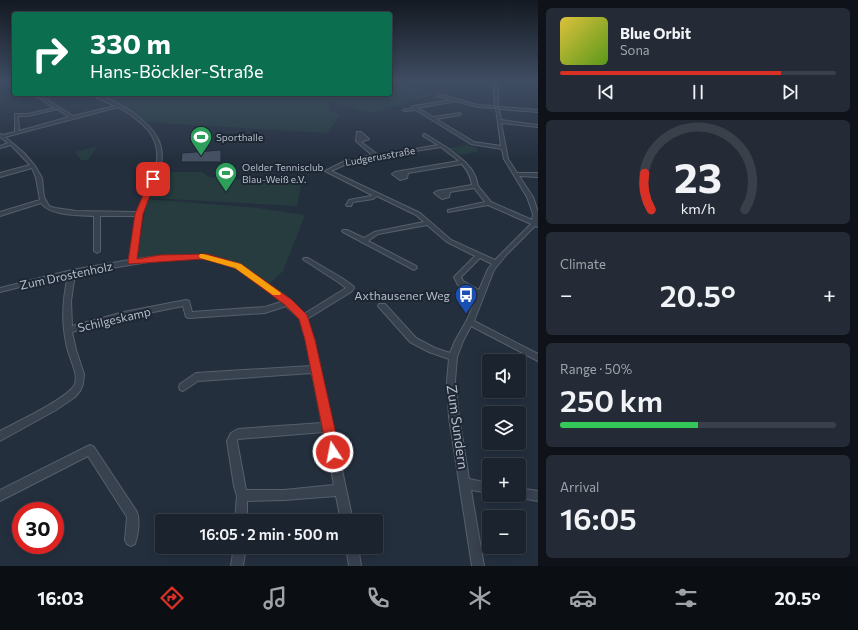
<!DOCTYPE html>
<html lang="en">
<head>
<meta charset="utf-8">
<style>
	body { margin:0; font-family:Commissioner,sans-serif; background:#242b36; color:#f1f3f6; height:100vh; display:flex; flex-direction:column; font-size:15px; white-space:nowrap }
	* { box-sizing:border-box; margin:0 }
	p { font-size:13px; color:#a0a4aa }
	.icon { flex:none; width:22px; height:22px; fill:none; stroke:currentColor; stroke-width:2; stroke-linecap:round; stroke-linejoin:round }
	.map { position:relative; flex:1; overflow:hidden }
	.side { display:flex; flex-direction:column; gap:8px; padding:8px; background:#0f1319; width:320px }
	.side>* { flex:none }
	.top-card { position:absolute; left:12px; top:12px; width:380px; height:84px; border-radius:4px; box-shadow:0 2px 10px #0003,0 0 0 1px #39404a; background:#0b6e4f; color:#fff; overflow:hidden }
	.fabs { position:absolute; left:482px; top:354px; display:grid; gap:8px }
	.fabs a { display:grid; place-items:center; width:44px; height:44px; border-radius:4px; background:#1b232e; box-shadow:0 2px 10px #0003,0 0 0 1px #39404a; font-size:20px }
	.speed { position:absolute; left:12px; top:502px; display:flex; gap:8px; font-size:20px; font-weight:700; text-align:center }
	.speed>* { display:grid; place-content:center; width:52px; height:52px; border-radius:50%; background:#1b232e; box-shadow:0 2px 10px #0003,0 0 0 1px #39404a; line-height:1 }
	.speed .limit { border:6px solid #d22; background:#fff; color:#111 }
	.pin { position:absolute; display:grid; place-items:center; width:34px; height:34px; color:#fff; margin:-17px; border-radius:8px; box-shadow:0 2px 6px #0006 }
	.me { position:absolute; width:44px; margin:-22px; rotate:349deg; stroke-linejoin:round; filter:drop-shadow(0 0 3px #0008) }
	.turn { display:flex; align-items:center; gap:14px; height:84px; padding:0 12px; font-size:18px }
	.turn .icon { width:52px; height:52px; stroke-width:2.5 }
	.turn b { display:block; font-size:28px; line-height:34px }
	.big { font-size:30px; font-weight:600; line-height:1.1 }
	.side .tile { flex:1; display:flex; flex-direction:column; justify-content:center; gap:6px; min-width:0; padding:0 14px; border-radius:6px; background:#242b36 }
	.side .dial { align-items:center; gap:0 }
	.dial svg { height:104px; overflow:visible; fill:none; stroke:#39404a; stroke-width:7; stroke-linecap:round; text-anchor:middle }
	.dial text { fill:#f1f3f6; stroke:none }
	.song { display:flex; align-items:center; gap:12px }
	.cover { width:48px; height:48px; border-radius:6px; background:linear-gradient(135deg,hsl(50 70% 55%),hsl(90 70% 35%)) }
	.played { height:4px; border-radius:2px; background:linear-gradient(90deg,#d93025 80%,#39404a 80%) }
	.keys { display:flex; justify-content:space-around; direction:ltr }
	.heat { display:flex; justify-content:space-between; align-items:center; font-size:22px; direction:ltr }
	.charge { height:6px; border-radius:3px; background:linear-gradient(90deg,#34c759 50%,#39404a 0) }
	.trip { position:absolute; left:155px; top:514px; width:228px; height:40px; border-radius:4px; background:#1b232e; box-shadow:0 2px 10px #0003,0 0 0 1px #39404a; font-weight:600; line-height:40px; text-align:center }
	.menu { display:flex; height:64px; justify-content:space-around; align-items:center; background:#0b0e12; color:#a0a4aa }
	.menu .icon { width:28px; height:28px }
	.menu .active { color:#d93025 }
	.menu b { font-size:18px; color:#f1f3f6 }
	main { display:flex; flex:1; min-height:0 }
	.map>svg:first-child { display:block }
</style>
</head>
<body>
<main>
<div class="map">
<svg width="538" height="566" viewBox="0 0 538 566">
	<rect width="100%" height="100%" fill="#242f3e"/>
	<g fill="#263c3f">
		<polygon points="390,82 434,93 434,95 370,113 329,101 329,110 340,115 327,133 147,122 135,113 97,94 390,94"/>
		<polygon points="467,145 477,148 477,152 460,155 450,148"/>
		<polygon points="98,146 88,160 81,160 75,152"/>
		<polygon points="160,172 202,172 209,177 301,185 297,206 150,198"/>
		<path d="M147,199L258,208L305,215L283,271L270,283C260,277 249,268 238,264C205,251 172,253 137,258Z"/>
	</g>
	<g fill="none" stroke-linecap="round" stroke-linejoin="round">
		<polyline stroke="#394c67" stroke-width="1" points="489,81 493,87 494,101"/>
	</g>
	<polygon fill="#455162" stroke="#1f2835" points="221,150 221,162 181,162 182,153"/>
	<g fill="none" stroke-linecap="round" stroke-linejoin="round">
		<g stroke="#565f6c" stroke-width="2">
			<g id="street">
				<polygon points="490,81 494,81 498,86 498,107 495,106 494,86"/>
				<path d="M36,94H41L40,95L73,116L115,106L90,94C104,94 121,105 132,112C155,128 169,146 158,174C154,185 148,196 144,208C138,224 137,242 136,259L160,256L206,255L240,264L291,300V302L304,314L346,288L338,282L304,260L303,259L304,258H308L342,278L353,286L354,288L351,292L307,319L314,340L353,521H341L336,496L284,500L247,501V521H235L237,496L234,486L227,441L231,433L238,429L322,423L312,373L198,381L183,391L180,390L179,387L180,384L196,373L311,366L306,340L300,319L286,306L265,313L189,318L186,317L183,306L124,318L72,332L76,350L84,374L83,384L80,391L75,397L56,410L0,441V431C15,423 69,398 75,384C78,374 71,361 68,351C66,344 65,337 64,330C62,312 64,293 68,275L0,292V288L72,270L129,260L136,216H100V251L97,253L94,251V216C79,215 50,216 41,203L0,216V212L40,200L36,178L32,168L0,177V173L30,165L11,145L0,148V146L8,143L0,137V134L3,135L15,132V114H28L54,108L36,96ZM118,107C141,120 163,137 156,166L137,212L76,211L55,208L49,206L44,197L42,178L35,166L24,153L5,137ZM57,109L69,117L19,131L18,116H28ZM204,258L236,268L274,295L281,302L265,307L192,312L189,301L186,300L124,312L72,326L71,301L75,274L160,260ZM324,432L334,485L284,490H246L237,441L238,439Z"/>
				<path d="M438,94L478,105L494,106L495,107L493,108L478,107L456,101L418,108L433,117L460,113L461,114L459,115L436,119L474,142L501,146L496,108L499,109L501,120L538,125V127L501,123L508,159L517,173H538V177L519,176L533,197L538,212V227L535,226L506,255L494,270L474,321L538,354V361L471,326L463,341L457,357L455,381L459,417L469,479L489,483V493L471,490L484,566H472L449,417L447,381L449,359L429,352L410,342L378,306L379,304H385L416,338L435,348L450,353L455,341L468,318L477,295L458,285L454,277L475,256L447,242L427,225L378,234L368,241L416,266L417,268L414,270L343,232L342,231L343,230H347L364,238L374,232L424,222L416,215L377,196L373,199L353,202L351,206H347L346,205L349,200L371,196L372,195L325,171L345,161L372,155L356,141L357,132H361L369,139L361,142L377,154L380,155L438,145L423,136V135L425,134L449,149L465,162L472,170L476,178L478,186L491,202L532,220L533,214L527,197L504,159L502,149L471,144L416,110L405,111L403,110L413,108L412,107L414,106L451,100L437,96ZM441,147L459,161L395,172L392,174L400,180L407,178L408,173L462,164C467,170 471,176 472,185L437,191L434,193L442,199L449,197L450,192L474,188L485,202L448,210V212L488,205L531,224L495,260L451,240L420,213L331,171L349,163L375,157ZM480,258L492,264L488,269L479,290L463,281L461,277Z"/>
				<polygon points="501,107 538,110 538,112 500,109 499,108"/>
				<path d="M90,445L94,447L137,512C140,520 138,536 135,544L131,546L127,544L125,540L127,517L88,456L0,501V490Z"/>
				<polygon points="519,488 538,491 538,501 515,497 514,495 519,495"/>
				<polygon points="234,547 246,547 243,566 231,566"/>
				<polygon points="346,547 358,547 361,566 349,566"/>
			</g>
		</g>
		<use href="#street" fill="#38414e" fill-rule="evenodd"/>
	</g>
	<linearGradient id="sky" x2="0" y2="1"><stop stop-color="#141a22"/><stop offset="0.51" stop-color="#3f4d63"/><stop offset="1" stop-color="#3f4d63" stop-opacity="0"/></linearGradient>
	<rect width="538" height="160" fill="url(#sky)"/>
	<polygon fill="#d93025" stroke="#8d1f18" points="151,177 156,179 143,214 137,259 160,255 207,254 241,264 292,300 307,315 315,340 340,452 338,456 333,458 329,456 327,452 305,340 299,319 285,305 235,268 203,259 129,264 128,262 135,214"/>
	<polygon fill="#f59e0b" points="200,254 203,254 241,264 281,293 280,295 273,295 235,268 200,258 199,256"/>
	<defs>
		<g id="stadium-pin" transform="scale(1.15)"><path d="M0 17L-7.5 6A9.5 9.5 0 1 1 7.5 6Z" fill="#2e9e5b" stroke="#1d2633"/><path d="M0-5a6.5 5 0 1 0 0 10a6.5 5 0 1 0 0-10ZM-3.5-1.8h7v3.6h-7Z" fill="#fff"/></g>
		<g id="bus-pin" transform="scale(1.15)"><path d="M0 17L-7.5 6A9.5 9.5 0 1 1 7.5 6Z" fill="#1a4fb4" stroke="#1d2633"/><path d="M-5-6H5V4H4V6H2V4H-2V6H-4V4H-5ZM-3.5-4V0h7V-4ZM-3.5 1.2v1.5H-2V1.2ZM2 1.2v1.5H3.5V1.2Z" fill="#fff"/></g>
	</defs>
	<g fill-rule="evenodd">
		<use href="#stadium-pin" x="201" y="137"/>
		<use href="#stadium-pin" x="226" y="173"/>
		<use href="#bus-pin" x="466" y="295"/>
	</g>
	<g text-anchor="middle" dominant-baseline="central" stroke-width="4" stroke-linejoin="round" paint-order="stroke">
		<g font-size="10" fill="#b4bcc9" stroke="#1d2633" text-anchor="start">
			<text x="216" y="137">Sporthalle</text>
			<text x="242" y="167">Oelder Tennisclub<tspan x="242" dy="12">Blau-Weiß e.V.</tspan></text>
		</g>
		<g font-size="10" fill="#b4bcc9" stroke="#1d2633">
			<text transform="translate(380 156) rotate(-10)">Ludgerusstraße</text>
		</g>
		<g font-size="12" fill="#b4bcc9" stroke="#1d2633">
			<text transform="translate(66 275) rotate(-12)">Zum Drostenholz</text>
			<text transform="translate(114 319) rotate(-13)">Schilgeskamp</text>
		</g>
		<g font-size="12" fill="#b4bcc9" stroke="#1d2633" text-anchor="end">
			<text x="450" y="295">Axthausener Weg</text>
		</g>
		<g font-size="14" fill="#b4bcc9" stroke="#1d2633">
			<text transform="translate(458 427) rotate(82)">Zum Sundern</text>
		</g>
	</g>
</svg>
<div class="fabs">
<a><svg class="icon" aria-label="sound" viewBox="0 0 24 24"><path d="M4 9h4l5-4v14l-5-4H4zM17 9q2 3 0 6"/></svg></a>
<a><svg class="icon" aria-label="layers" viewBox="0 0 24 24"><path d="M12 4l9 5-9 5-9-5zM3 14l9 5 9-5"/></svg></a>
<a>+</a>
<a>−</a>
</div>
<div class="speed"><div class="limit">30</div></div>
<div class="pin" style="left:153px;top:179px;background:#d93025"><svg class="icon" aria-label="arrive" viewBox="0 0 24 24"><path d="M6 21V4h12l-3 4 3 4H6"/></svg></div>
<svg class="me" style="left:333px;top:452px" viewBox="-20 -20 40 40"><circle r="17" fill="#d93025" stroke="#fff" stroke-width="3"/><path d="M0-11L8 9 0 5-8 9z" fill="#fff"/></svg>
<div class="trip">16:05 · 2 min · 500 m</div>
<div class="top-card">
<div class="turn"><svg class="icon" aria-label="right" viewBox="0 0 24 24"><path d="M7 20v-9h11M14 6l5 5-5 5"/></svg><div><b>330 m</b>Hans-Böckler-Straße</div></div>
</div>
</div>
<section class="side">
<div class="tile">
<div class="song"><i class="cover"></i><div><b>Blue Orbit</b><p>Sona</p></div></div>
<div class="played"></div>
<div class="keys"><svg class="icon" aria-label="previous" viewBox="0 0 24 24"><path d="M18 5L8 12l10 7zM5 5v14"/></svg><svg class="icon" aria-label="pause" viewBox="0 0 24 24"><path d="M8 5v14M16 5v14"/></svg><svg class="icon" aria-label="next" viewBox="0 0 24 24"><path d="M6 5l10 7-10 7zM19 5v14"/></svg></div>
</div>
<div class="tile dial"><svg viewBox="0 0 100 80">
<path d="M14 69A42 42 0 1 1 86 69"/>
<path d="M14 69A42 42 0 0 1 9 41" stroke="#d93025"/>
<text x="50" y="56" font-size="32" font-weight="700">23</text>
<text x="50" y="72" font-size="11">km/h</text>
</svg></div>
<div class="tile"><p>Climate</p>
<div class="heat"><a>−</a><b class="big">20.5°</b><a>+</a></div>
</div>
<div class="tile"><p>Range · 50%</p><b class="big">250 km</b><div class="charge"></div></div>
<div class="tile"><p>Arrival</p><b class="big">16:05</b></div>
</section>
</main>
<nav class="menu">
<b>16:03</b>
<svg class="icon active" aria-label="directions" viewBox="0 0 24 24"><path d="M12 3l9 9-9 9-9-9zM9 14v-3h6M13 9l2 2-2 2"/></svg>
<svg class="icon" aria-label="music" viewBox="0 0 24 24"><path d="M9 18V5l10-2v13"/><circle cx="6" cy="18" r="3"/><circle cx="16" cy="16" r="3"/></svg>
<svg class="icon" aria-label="phone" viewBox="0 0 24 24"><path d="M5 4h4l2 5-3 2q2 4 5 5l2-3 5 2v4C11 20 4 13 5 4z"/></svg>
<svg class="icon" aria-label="climate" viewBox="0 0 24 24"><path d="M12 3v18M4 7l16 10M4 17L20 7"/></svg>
<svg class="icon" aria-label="car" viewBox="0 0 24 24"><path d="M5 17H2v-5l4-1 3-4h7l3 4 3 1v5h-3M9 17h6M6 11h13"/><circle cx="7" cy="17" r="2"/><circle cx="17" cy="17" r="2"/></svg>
<svg class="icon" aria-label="filters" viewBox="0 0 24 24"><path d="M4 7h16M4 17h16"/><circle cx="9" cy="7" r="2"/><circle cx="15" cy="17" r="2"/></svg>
<b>20.5°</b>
</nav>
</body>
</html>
